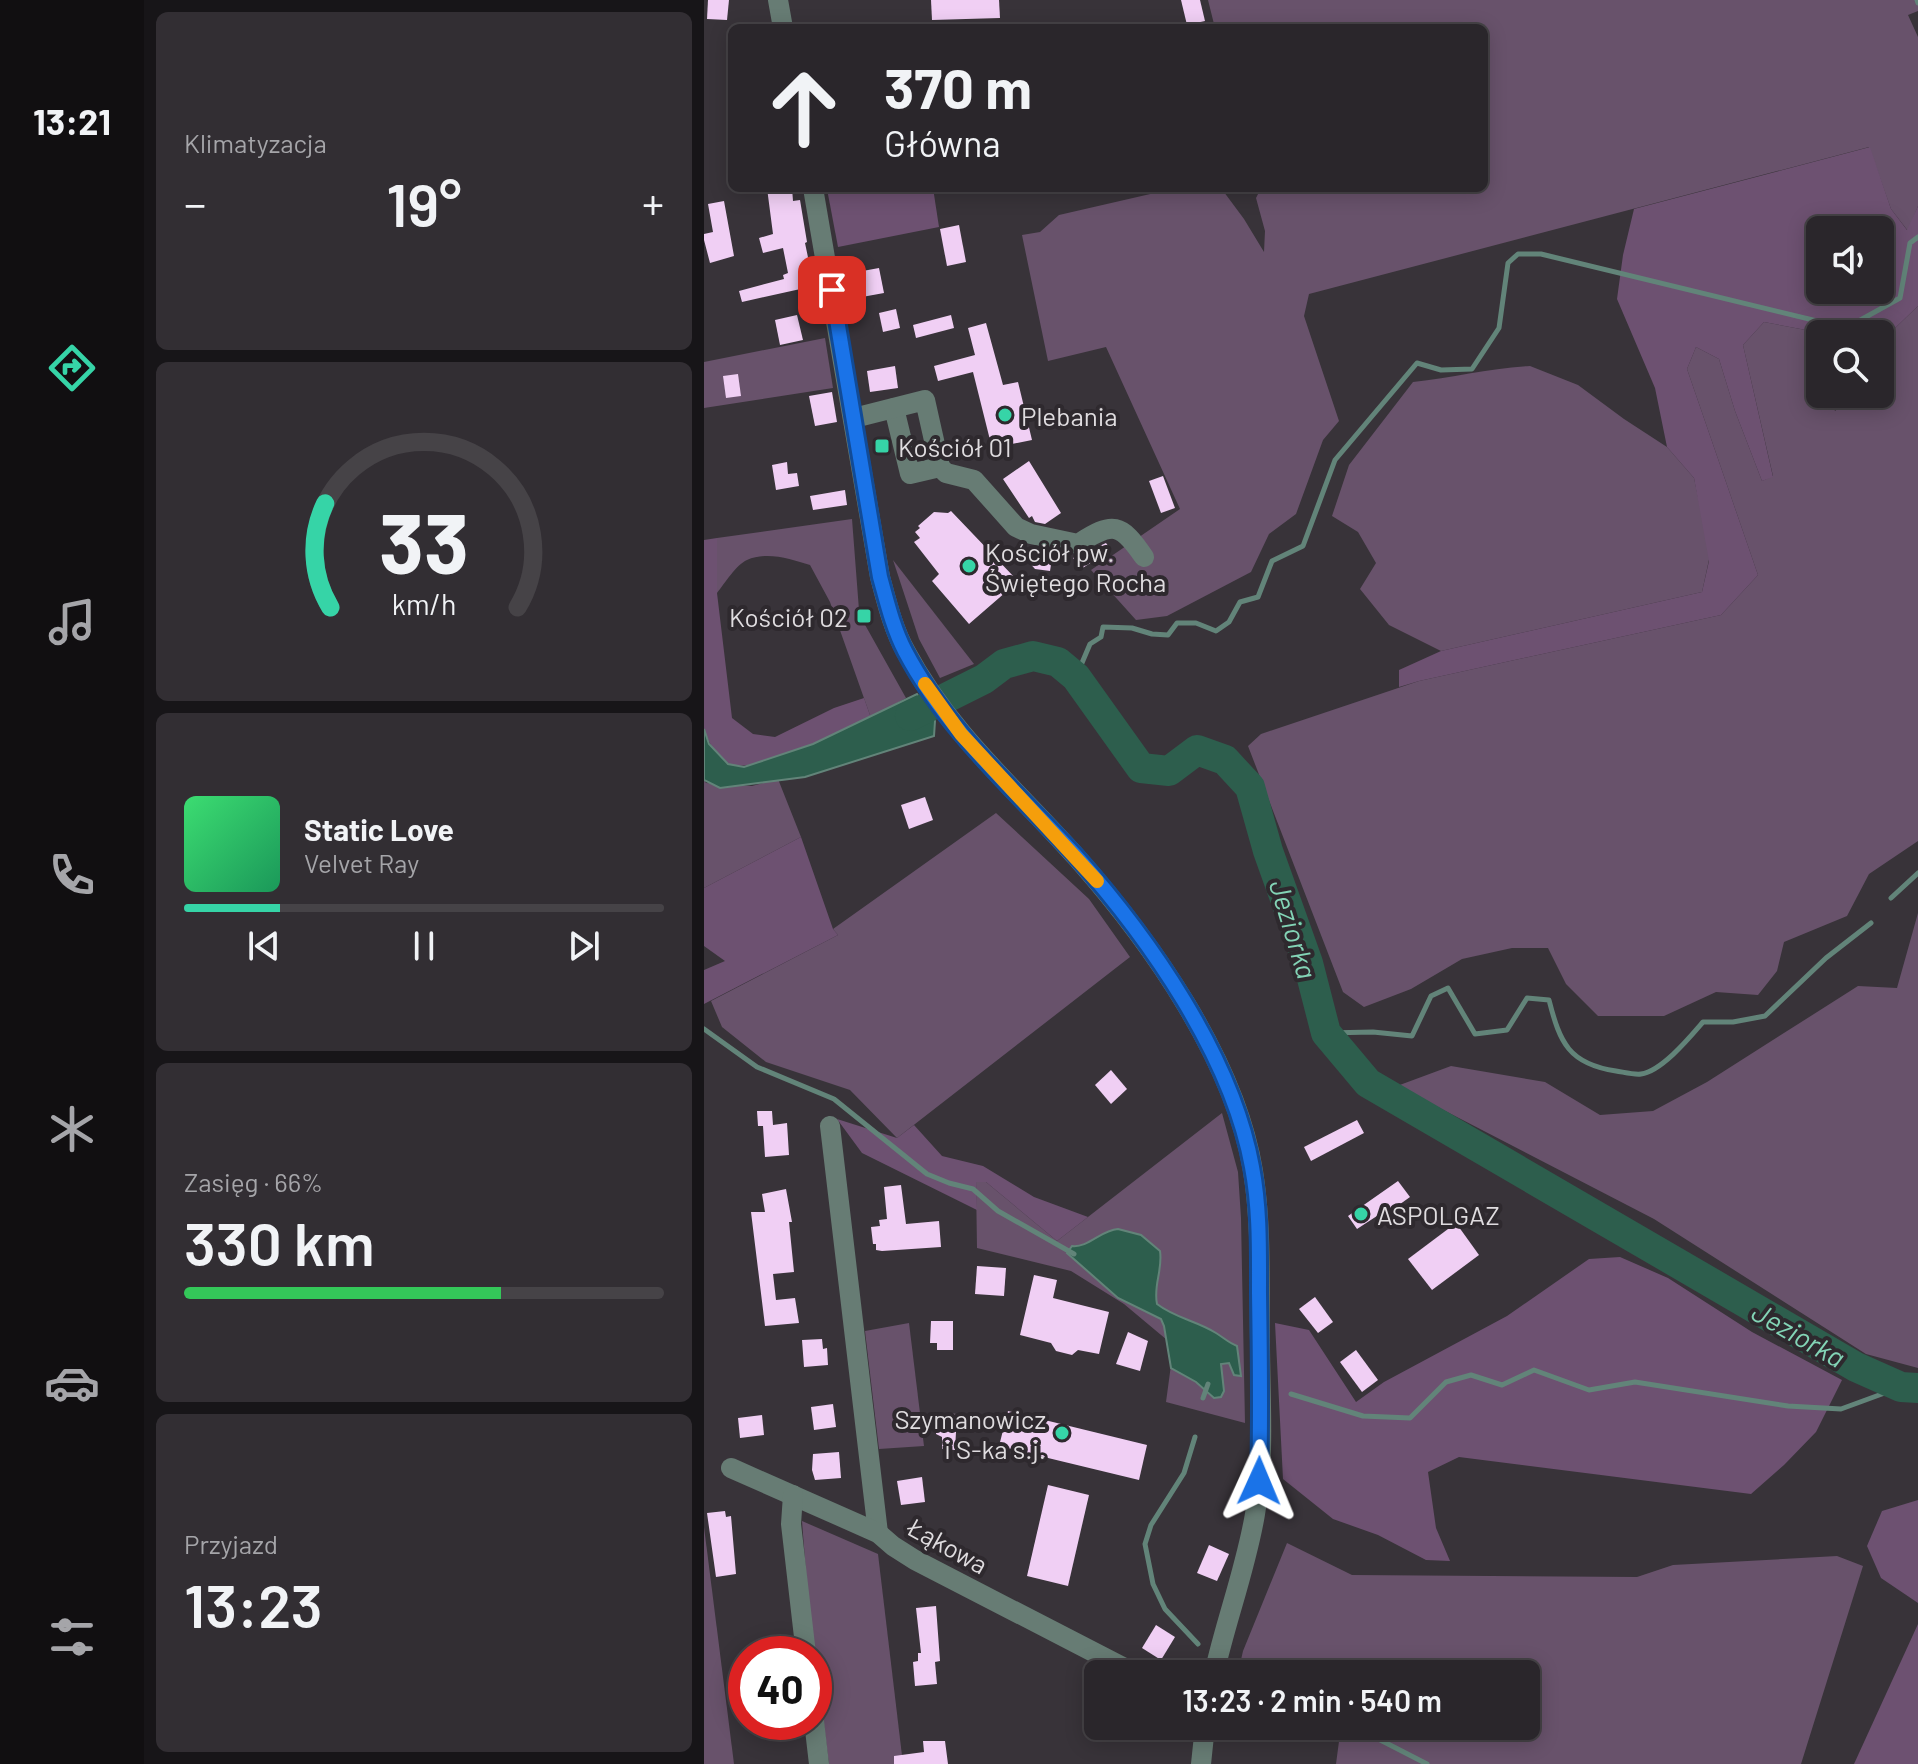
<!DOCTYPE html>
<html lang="pl">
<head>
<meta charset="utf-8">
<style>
	body { margin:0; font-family:Barlow,sans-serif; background:#322e33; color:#f1f3f6; height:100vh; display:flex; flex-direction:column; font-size:30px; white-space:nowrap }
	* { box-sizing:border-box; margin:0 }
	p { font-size:26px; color:#a5a5a9 }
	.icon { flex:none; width:44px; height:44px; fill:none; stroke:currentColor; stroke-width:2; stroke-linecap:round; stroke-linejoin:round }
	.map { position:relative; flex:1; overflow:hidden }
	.sheet { display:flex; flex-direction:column; gap:12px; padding:12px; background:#171518; width:560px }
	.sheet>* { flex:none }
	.hud { position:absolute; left:24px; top:24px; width:760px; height:168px; border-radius:12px; box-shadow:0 4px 20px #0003,0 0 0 2px #464347; background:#2a262b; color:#f1f3f6; overflow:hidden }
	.controls { position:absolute; left:1102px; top:216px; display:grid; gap:16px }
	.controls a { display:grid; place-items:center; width:88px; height:88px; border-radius:12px; background:#2a262b; box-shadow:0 4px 20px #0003,0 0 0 2px #464347; font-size:40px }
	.speed { position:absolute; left:24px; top:1636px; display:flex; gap:16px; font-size:40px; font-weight:700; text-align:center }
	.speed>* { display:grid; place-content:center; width:104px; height:104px; border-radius:50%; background:#2a262b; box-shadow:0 4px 20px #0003,0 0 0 2px #464347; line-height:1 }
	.speed .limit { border:12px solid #d22; background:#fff; color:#111 }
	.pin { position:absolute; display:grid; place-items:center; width:68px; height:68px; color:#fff; margin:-34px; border-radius:16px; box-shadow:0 4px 12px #0006 }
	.me { position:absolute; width:88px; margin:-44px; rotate:1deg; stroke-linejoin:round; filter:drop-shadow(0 0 6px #0008) }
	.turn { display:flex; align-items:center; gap:28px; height:168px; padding:0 24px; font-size:36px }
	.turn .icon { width:104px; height:104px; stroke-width:2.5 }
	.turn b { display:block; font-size:56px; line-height:68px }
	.big { font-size:60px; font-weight:600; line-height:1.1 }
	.sheet .tile { flex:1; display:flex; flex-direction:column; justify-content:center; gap:12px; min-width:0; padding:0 28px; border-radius:12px; background:#322e33 }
	.sheet .dial { align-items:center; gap:0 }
	.dial svg { height:208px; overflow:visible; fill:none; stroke:#464347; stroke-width:7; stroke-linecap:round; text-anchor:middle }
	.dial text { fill:#f1f3f6; stroke:none }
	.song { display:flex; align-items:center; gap:24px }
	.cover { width:96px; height:96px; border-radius:12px; background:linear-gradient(135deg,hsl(140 70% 55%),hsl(150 70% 35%)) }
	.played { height:8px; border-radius:4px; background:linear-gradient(90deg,#36d4a7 20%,#464347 20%) }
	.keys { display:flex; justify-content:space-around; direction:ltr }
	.heat { display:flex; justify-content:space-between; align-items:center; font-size:44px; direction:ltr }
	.charge { height:12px; border-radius:6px; background:linear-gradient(90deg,#34c759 66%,#464347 0) }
	.trip { position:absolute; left:380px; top:1660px; width:456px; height:80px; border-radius:12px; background:#2a262b; box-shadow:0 4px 20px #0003,0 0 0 2px #464347; font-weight:600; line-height:80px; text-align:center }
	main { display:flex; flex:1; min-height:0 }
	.tab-bar { display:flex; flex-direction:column; width:144px; justify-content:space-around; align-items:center; background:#110f11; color:#a5a5a9 }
	.tab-bar .icon { width:56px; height:56px }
	.tab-bar .current { color:#36d4a7 }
	.tab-bar b { font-size:36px; color:#f1f3f6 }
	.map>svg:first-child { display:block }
</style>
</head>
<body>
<main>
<nav class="tab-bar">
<b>13:21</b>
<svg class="icon current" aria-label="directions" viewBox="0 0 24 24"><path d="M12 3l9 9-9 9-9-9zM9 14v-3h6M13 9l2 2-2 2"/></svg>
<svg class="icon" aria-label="music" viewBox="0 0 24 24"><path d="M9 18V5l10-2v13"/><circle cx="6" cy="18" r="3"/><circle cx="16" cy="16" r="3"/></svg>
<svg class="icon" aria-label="phone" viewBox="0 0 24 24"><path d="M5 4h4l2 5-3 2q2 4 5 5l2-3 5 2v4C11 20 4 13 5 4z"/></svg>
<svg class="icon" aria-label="climate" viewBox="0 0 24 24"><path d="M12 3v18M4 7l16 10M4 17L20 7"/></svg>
<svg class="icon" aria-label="car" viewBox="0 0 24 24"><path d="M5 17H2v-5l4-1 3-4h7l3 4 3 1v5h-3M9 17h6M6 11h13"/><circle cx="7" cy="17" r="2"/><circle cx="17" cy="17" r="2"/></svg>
<svg class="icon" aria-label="filters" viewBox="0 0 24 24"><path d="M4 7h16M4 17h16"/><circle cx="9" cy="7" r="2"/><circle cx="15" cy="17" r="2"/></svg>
</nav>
<section class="sheet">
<div class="tile"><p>Klimatyzacja</p>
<div class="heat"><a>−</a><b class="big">19°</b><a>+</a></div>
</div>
<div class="tile dial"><svg viewBox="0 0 100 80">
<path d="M14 69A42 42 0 1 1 86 69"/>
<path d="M14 69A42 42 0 0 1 12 29" stroke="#36d4a7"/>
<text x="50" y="56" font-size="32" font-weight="700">33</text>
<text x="50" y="72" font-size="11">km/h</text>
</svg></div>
<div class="tile">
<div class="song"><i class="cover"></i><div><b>Static Love</b><p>Velvet Ray</p></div></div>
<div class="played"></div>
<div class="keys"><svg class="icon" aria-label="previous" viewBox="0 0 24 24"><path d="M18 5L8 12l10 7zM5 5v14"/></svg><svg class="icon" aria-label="pause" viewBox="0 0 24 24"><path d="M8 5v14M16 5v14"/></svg><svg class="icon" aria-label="next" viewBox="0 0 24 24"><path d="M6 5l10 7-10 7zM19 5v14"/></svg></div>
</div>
<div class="tile"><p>Zasięg · 66%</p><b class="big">330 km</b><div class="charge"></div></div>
<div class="tile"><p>Przyjazd</p><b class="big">13:23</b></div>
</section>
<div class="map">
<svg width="1214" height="1764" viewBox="0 0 1214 1764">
	<rect width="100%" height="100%" fill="#383339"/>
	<g fill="#68526b">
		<polygon points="504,0 1214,0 1214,11 1204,15 1214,37 1214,206 1204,231 1187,209 1165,147 605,294 600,316 635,421 619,440 592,514 565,534 547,572 463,616 432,620 387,570 476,509 402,347 344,361 318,235 336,232 355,215 468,189 517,188 540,219 560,252 561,231 552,198 557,188 780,188 780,28 511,28"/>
		<polygon points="1214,306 1214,841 1165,874 1143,916 1080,942 1073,971 1054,995 1012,992 960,1016 894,1016 862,984 844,948 808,948 758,959 707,989 660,1007 639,992 544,746 557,734 715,681 1017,615 1054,575 983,369 992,347 1015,359 1031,411 1058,481 1069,476 1039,345 1060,322 1107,331 1116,361 1116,394 1125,394 1131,411 1150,394 1176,394 1176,371 1184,364 1188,331"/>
		<polygon points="121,338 129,388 0,408 0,362"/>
		<path d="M826,366L874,385L920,419L963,447L990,478L1006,555L998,592L737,651L685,625L656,589L672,563L654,532L628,516L645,465L709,382C748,378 786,368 826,366Z"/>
		<path d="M148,519L155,610L160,623L202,698L167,718L126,602L106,565C87,559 63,551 43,560C32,565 21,583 13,593V538Z"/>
		<polygon points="189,560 270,664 236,678 215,639"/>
		<polygon points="74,779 97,837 0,888 0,780 2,783 48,786"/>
		<polygon points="292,813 385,899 426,957 193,1138 146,1090 62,1062 18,1027 7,1001 134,935 129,929"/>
		<polygon points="1214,913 1214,1368 1162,1354 950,1219 693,1086 747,1066 841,1082 896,1115 949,1111 1003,1082 1154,986 1193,988"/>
		<polygon points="518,1113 534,1172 537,1218 541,1423 462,1402 467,1365 463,1340 420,1304 367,1271 273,1248 272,1182 282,1182 353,1241"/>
		<polygon points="205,1323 220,1446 175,1449 161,1331"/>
		<polygon points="98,1521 174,1554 199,1764 125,1764 105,1611"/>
		<polygon points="0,1527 30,1764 0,1764"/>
		<polygon points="583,1543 648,1575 933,1577 969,1565 1133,1556 1159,1566 1097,1764 632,1764 637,1726 822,1726 822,1674 534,1673 539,1651"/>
	</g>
	<g fill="#6d5171" fill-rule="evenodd">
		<path d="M1166,147L1187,209L1203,230L1214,206V306L1188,331L1184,364L1176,371V334H1116V361L1107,331L1060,322L1039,345L1069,477L1058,481L1031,411L1015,359L992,347L983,369L1054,575L1017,615L715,681L695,687V670L737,651L998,592L1005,561L990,478L963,447L951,388L913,299L919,255L930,209ZM1116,230H1176V290H1116Z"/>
		<polygon points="229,188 235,227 134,247 123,189"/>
		<path d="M13,538V593L28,718L49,734L71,737L130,708L160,698L167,718C141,730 50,775 25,764C13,758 4,742 0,729V540Z"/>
		<polygon points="97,837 129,929 134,935 0,1004 0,970 21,961 0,946 0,888"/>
		<polygon points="133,1119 193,1138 210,1125 238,1156 279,1166 330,1197 384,1217 353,1241 282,1182 272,1182 273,1210 158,1153"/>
		<polygon points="916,1257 964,1278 1048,1332 1138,1380 1112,1432 1080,1465 1047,1494 755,1457 724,1472 732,1528 746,1561 722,1560 674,1535 629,1519 579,1479 571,1323 605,1330 652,1402 680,1382 803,1316 885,1259"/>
		<polygon points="1214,1500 1214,1603 1177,1578 1163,1546 1178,1511"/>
		<polygon points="1214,1624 1214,1764 1150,1764"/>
	</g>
	<g fill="#2d5e4d" stroke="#628479" stroke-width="2">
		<polygon points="213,694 231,721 230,736 101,777 16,788 0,780 0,729 5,744 24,764 40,767 109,744"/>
		<path d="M414,1229L437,1235L456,1251C459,1270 449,1285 453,1304C471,1318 493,1321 512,1333C520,1338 525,1343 533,1346L537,1376L530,1375L525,1363L517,1364L520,1391L517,1397L510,1398L492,1382L467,1368L460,1326L457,1319L414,1298L363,1253L368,1246C384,1248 397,1230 414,1229Z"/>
	</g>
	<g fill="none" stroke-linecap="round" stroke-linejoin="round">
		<g stroke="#628479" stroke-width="5">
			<polyline points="1213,0 1214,3"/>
			<polyline points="372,677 386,644 397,637 399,627 428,628 448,634 464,635 473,623 492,623 512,631 525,622 536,602 554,597 568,561 599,546 631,460 713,363 737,370 768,369 795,328 804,263 814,254 837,254 1142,328 1196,298 1206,243 1214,237"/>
			<polyline points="1187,898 1214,873"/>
			<polyline points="0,1029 53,1067 130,1099 223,1174 245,1183 269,1189 294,1211 370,1254"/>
			<path d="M622,1033L669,1032L708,1036L727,996L744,988L771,1034L803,1030L823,998L845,1000C856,1043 865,1064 912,1071C919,1072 930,1075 937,1074C958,1071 986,1037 999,1022H1029L1061,1016L1122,958L1167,923"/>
			<polyline points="587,1394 659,1416 706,1418 742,1382 767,1375 798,1385 830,1370 885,1390 931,1382 1084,1406 1137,1409 1197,1387"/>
			<polyline points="499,1398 504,1384"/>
			<polyline points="491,1437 480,1473 447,1525 441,1544 449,1584 461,1609 494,1644"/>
			<polyline points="543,1671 548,1674"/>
			<polyline points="649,1726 723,1764"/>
		</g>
		<polyline stroke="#2d5e4d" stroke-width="30" points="206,716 280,679 300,664 329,656 354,662 372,677 437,768 465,771 493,750 521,760 546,787 564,851 604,963 622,1033 664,1083 1152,1367 1197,1387 1214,1388"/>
	</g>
	<g fill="#f0cff4">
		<polygon points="4,0 25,0 23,20 3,19"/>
		<polygon points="227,0 295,0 296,18 228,20"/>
		<polygon points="477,0 496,0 501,21 483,25"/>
		<polygon points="63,188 88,188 89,201 96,200 103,242 101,243 110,286 38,302 35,291 80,279 79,275 84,273 79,248 59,253 55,238 69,234"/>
		<polygon points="20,201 30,256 6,263 0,240 0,234 9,232 4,204"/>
		<polygon points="255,225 262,262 243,266 236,229"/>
		<polygon points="175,268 180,293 158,297 153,272"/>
		<polygon points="192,309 196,328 179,332 175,313"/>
		<polygon points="93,315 99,340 76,345 71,320"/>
		<polygon points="247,315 250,328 212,338 209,325"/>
		<polygon points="282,323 299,385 314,382 328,440 288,448 269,372 234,381 230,366 271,355 264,328"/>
		<polygon points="191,366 194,388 166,392 163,371"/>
		<polygon points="34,374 37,396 22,398 19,376"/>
		<polygon points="128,392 133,422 111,426 105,396"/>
		<polygon points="325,461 357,513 341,524 331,522 328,516 325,518 299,479"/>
		<polygon points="83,462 84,474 93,473 95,486 72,490 68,465"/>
		<polygon points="459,476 471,508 457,513 445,481"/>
		<polygon points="141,490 143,505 109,510 106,496"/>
		<polygon points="247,511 311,578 310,585 265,624 228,581 235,574 210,542 216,538 211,532 216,528 214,526 230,512 244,513"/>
		<polygon points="402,543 407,550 377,569 369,558"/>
		<polygon points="330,548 349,552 346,571 331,569 323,560 325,549"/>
		<polygon points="221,797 229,820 205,829 197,805"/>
		<polygon points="407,1070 423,1089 407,1104 391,1085"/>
		<polygon points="53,1111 68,1111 69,1125 83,1123 85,1155 61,1157 59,1126 54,1126"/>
		<polygon points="653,1120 660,1133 607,1161 600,1147"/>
		<polygon points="694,1181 706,1197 678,1217 676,1214 653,1229 644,1216"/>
		<polygon points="197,1185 202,1224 235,1221 237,1247 178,1251 172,1250 172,1244 169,1244 167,1227 176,1226 175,1220 183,1219 180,1187"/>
		<polygon points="82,1189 88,1222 85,1222 90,1272 69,1274 72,1300 91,1298 95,1323 61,1326 47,1212 61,1212 58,1194"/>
		<polygon points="752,1223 775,1255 728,1290 704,1259"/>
		<polygon points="273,1266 302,1268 300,1296 271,1294"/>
		<polygon points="330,1275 353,1280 349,1298 405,1312 395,1354 374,1350 368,1355 352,1351 347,1343 316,1335"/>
		<polygon points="611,1297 629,1322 614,1333 595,1309"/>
		<polygon points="227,1321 249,1321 249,1350 233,1350 233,1343 226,1343"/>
		<polygon points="424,1332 444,1341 436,1371 412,1364"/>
		<polygon points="118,1339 119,1349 123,1348 124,1365 100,1367 98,1340"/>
		<polygon points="652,1350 674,1380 658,1392 636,1362"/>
		<polygon points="129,1404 132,1427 110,1430 107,1407"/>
		<polygon points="304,1411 443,1445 435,1480 295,1446"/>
		<polygon points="233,1413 253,1414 251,1450 238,1449 238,1437 232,1434"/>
		<polygon points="58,1415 60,1435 36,1438 34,1418"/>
		<polygon points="135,1452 137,1478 111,1480 108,1470 109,1454"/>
		<polygon points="218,1477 221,1502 197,1505 193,1481"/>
		<polygon points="344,1485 385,1495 364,1586 323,1576"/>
		<polygon points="21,1511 22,1517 27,1516 32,1574 12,1577 3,1513"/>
		<polygon points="505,1545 525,1554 513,1581 493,1573"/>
		<polygon points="232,1606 236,1661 231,1662 233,1684 211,1686 209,1662 214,1661 214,1653 217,1653 212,1608"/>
		<polygon points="452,1625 471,1637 457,1660 438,1648"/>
		<polygon points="219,1741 241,1741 244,1764 190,1764 190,1756 220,1752"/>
	</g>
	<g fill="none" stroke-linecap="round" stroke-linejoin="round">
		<g stroke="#677c74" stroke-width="20">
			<polyline points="74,0 79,28"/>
			<path d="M109,188L176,577C183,603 189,629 202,652C245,733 314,791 374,859C447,942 531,1060 549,1171C558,1227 555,1285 556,1342C556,1399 561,1458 551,1514C542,1568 522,1620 510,1674"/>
			<polyline points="190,408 206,474 236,467"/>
			<path d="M150,418L221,400L236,467L242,473L270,480L312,527L327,534L374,544C409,521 417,523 440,557"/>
			<polyline points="126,1126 174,1533"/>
			<polyline points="27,1468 174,1533 189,1546 211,1560 432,1674"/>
			<polyline points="89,1495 87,1524 102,1654"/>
			<polyline points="110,1721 115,1764"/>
			<polyline points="497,1764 501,1726"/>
		</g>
	</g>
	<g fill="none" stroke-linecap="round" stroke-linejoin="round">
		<g stroke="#114b97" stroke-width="20">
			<path id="route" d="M128,290L176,577C183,602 189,628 201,651C243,731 311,790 371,855C445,938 528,1056 548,1167C556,1209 555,1251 555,1293C556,1356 557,1418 555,1481"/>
		</g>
		<use href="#route" stroke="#1a73e8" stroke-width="14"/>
		<polyline stroke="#f59e0b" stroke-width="14" points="221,684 257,734 393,881"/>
	</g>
	<g fill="#36d4a7" stroke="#2e292e" stroke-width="3">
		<circle cx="301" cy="415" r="8"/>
		<rect x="170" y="438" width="16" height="16" rx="4"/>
		<circle cx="265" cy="566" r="8"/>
		<rect x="152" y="608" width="16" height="16" rx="4"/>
		<circle cx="657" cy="1214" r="8"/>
		<circle cx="358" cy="1433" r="8"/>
	</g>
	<g text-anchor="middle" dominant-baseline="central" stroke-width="8" stroke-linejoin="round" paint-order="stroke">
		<g font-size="26" fill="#dfdcdf" stroke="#2e292e" text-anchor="start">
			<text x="317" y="415">Plebania</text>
			<text x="194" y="446">Kościół 01</text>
			<text x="281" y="551">Kościół pw.<tspan x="281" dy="30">Świętego Rocha</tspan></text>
			<text x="144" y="616" text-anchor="end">Kościół 02</text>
			<text x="673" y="1214">ASPOLGAZ</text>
			<text x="342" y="1418" text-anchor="end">Szymanowicz<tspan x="342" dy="30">i S-ka s.j.</tspan></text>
		</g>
		<g font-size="26" fill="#dfdcdf" stroke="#2e292e">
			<text transform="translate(244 1545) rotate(29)">Łąkowa</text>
		</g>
		<g font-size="28" font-style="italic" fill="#83d4b6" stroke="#2e292e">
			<text transform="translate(590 929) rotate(73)">Jeziorka</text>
			<text transform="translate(1095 1334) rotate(30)">Jeziorka</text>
		</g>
	</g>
</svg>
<div class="controls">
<a><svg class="icon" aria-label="sound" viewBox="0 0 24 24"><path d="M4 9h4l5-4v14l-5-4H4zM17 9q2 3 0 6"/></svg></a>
<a><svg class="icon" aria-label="search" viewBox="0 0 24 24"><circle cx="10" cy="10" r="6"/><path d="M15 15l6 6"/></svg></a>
</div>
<div class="speed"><div class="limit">40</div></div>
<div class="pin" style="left:128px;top:290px;background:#d93025"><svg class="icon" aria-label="arrive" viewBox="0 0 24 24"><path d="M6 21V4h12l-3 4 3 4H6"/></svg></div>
<svg class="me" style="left:555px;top:1481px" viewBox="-20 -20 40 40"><path d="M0-17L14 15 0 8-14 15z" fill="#1a73e8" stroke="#fff" stroke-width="4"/></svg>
<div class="trip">13:23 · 2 min · 540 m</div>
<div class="hud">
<div class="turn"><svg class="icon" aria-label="ahead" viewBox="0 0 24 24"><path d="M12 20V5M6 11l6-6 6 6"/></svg><div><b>370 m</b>Główna</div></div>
</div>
</div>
</main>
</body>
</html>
